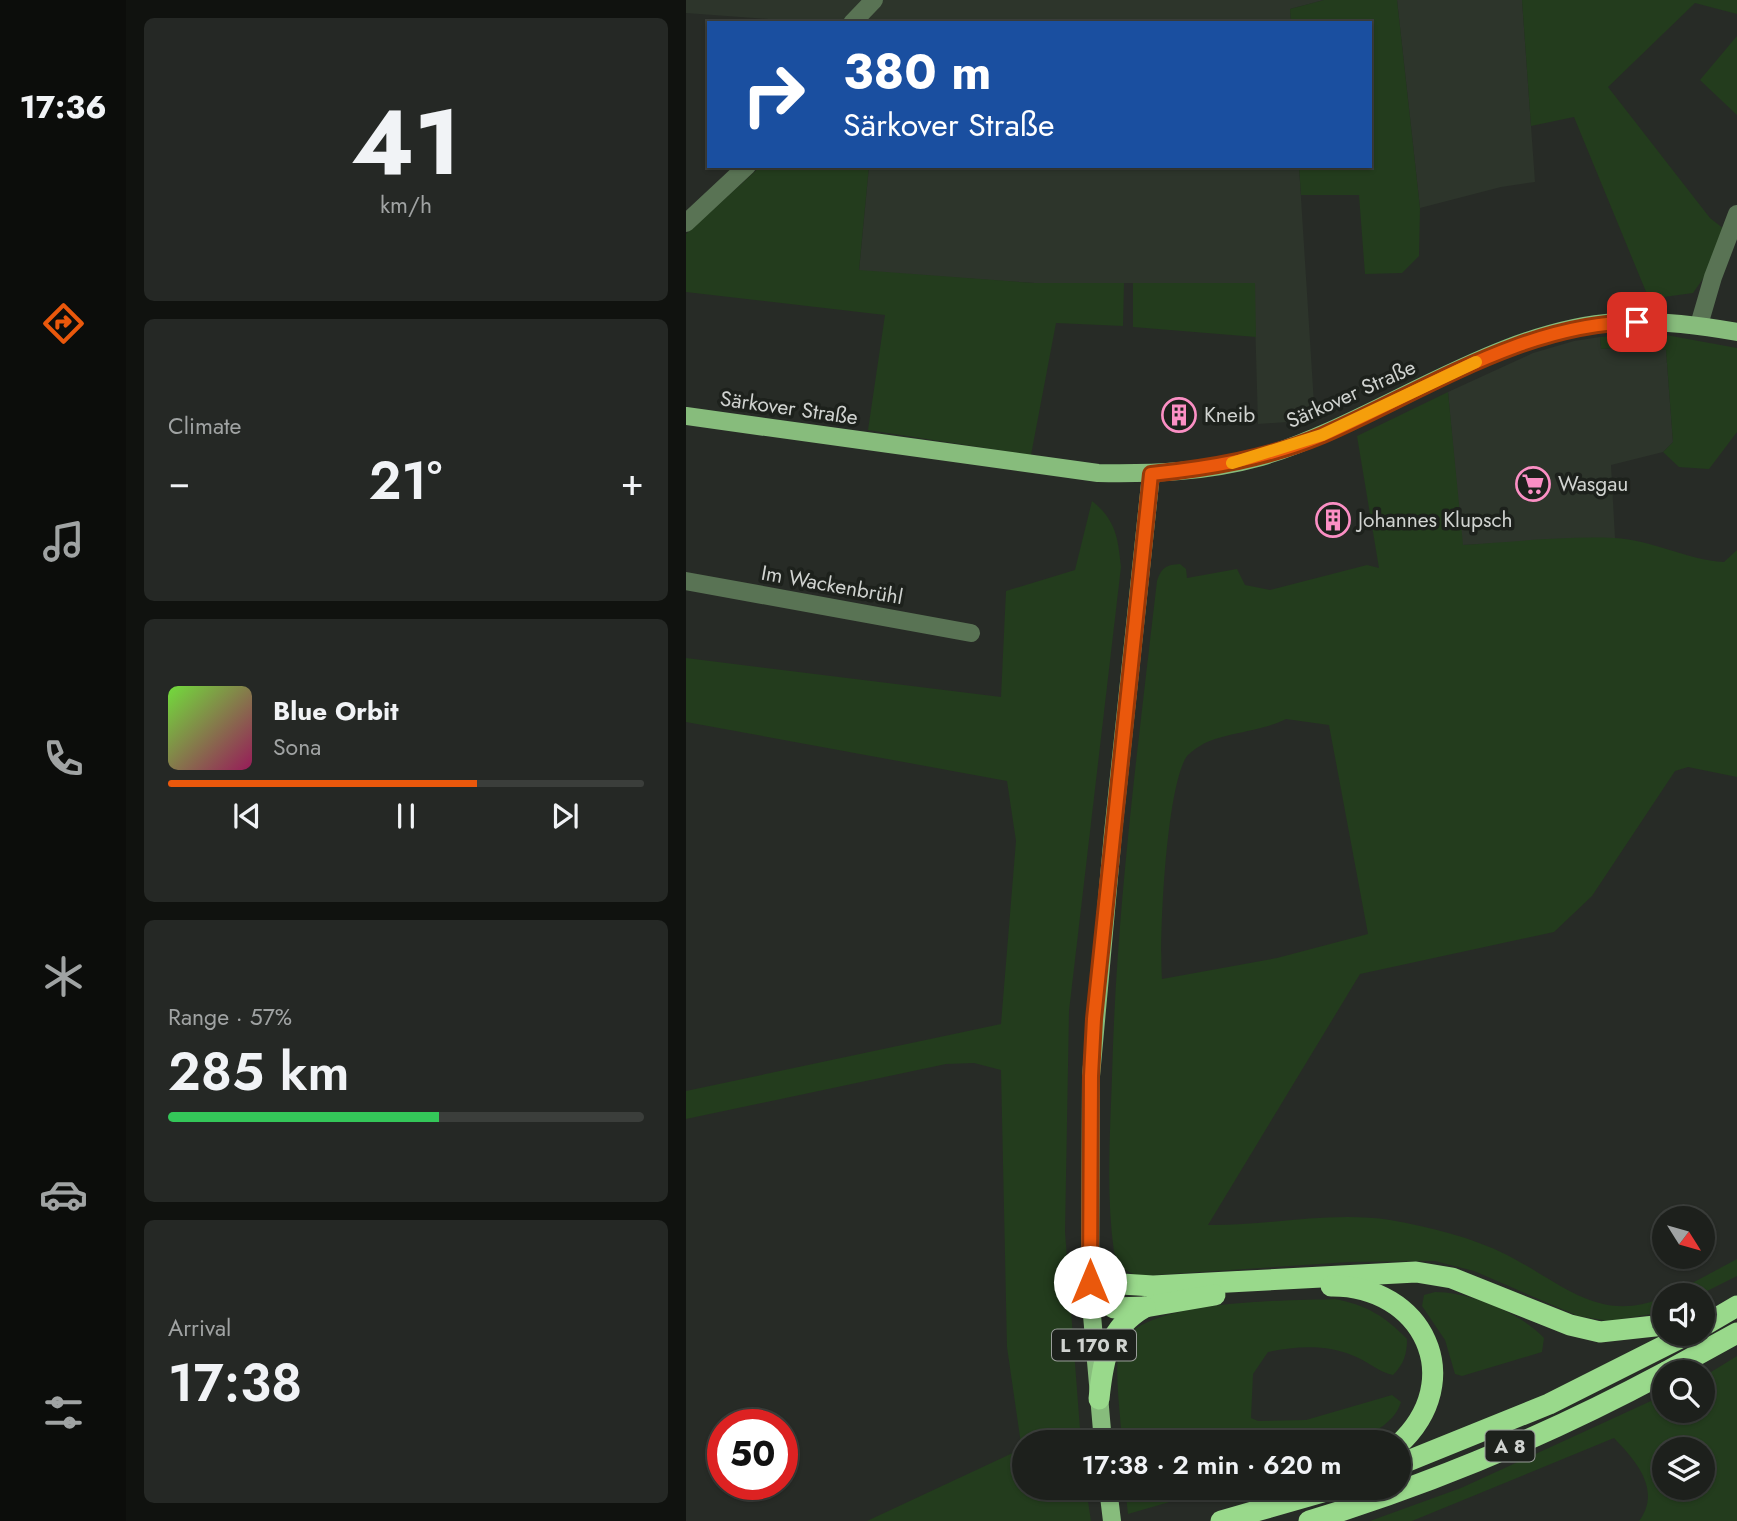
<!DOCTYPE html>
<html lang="en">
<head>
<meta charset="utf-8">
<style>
	body { margin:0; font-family:Jost,sans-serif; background:#252825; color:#f1f3f6; height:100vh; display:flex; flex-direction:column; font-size:26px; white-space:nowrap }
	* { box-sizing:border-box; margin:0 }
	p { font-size:23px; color:#a0a3a3 }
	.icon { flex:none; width:38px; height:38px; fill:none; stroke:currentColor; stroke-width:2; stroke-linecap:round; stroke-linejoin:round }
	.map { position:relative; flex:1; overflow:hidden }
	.panel { display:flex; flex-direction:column; gap:18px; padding:18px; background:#10120f; width:560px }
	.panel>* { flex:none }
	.top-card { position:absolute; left:21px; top:21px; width:665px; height:147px; border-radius:0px; box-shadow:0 2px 5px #0004,0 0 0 2px #3b3e3b; background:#1a4fa0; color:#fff; overflow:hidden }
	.needle { width:46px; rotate:127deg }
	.tools { position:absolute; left:966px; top:1206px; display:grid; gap:14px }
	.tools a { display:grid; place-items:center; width:63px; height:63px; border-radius:50%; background:#1d201c; box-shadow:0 2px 5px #0004,0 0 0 2px #3b3e3b; font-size:35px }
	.speed { position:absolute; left:21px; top:1409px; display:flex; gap:14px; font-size:35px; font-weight:700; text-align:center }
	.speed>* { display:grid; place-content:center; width:91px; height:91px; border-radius:50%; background:#1d201c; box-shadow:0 2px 5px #0004,0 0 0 2px #3b3e3b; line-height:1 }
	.speed .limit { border:10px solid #d22; background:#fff; color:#111 }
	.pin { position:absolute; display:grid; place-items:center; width:60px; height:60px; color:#fff; margin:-30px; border-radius:14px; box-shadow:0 4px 10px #0006 }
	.me { position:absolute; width:77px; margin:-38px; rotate:0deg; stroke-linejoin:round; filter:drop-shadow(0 0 5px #0008) }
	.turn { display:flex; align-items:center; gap:24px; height:147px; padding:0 21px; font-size:32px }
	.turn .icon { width:91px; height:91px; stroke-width:2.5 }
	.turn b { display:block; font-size:49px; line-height:60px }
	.big { font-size:52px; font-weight:600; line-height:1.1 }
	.panel .card { flex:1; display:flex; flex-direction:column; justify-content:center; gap:10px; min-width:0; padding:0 24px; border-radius:10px; background:#252825 }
	.panel .dial { align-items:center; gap:0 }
	.dial b { font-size:91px; line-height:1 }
	.song { display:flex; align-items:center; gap:21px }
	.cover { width:84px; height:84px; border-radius:10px; background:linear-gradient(135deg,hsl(100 70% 55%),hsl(330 70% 35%)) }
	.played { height:7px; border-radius:4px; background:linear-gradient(90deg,#ea580c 65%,#3b3e3b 65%) }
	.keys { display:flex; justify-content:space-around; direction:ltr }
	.heat { display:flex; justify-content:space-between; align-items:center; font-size:38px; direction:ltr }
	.charge { height:10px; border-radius:5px; background:linear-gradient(90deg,#34c759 57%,#3b3e3b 0) }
	.trip { position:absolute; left:326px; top:1430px; width:399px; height:70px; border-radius:35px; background:#1d201c; box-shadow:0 2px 5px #0004,0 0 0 2px #3b3e3b; font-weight:600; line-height:70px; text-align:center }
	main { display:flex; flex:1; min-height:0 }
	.dock { display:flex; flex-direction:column; width:126px; justify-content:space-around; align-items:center; background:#0c0d0b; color:#a0a3a3 }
	.dock .icon { width:49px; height:49px }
	.dock .selected { color:#ea580c }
	.dock b { font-size:32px; color:#f1f3f6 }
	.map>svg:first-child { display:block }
</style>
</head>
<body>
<main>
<nav class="dock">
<b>17:36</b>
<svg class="icon selected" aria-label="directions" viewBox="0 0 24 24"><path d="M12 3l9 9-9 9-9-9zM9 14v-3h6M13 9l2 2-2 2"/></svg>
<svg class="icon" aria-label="music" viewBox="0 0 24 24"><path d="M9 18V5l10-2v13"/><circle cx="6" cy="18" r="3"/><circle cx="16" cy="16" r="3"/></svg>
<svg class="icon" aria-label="phone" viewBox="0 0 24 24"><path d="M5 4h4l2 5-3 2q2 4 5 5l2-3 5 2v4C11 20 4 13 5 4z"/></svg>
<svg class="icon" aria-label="climate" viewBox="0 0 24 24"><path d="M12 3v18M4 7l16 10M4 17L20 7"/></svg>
<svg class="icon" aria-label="car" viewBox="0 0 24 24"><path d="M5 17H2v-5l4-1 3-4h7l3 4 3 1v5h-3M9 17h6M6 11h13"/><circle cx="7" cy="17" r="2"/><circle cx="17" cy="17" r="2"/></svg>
<svg class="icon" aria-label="filters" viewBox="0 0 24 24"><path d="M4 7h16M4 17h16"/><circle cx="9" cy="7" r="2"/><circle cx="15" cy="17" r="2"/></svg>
</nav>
<section class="panel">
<div class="card dial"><b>41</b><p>km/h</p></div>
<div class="card"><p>Climate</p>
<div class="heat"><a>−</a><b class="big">21°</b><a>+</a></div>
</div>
<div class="card">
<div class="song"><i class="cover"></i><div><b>Blue Orbit</b><p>Sona</p></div></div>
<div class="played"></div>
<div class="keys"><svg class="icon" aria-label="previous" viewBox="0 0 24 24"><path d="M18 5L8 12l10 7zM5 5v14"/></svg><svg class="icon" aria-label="pause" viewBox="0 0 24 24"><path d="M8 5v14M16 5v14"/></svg><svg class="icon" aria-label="next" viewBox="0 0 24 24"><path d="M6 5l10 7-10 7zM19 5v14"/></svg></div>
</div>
<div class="card"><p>Range · 57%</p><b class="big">285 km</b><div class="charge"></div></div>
<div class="card"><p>Arrival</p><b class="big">17:38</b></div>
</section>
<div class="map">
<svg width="1051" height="1521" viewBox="0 0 1051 1521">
	<rect width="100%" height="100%" fill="#272b26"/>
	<g fill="#2d352b">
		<polygon points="0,0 638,0 604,9 605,23 136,23 0,13"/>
		<polygon points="711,0 836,0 849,182 815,187 734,208"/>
		<polygon points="183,166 613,166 629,420 572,424 568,283 348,283 173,271"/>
		<polygon points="914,337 915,349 949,346 980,350 987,442 977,452 925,465 929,538 776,545 762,392 847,353 888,341"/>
	</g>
	<g fill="#233c1d" fill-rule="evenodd">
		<polygon points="638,0 711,0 734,208 733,256 716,273 679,274 673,195 615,195 613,166 684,166 684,23 605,23 604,9"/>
		<polygon points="836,0 1051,0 1051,14 1009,3 922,87 1024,218 1038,229 1021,273 1007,293 963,299 888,117 845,126"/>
		<polygon points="1051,36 1051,115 1014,80"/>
		<polygon points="75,166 183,166 173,270 348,283 438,283 437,326 370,323 345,455 182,430 199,315 0,292 0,234"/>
		<polygon points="447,283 569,283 570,337 447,327"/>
		<polygon points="969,333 1051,348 1051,432 1023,469 993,467 977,452 987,442 980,350 949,346 915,349 914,337"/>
		<path d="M762,392L777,545C826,542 878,536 928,538C967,540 1001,560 1038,562L1051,550V777L1002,767L989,771L906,896L868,932L674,974L522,1225C582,1226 644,1211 704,1220C744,1227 785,1237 821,1255C876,1283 914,1325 978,1297V1312L923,1321L892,1316L788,1271L749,1261L663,1262L454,1276C439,1272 434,1267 428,1252C420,1194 424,1135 426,1077C430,911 452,746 471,581C476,567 480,565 494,564L500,569L501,578L551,569L559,585L584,590L681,565L693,568L671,436ZM600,719L643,725L682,934L591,958L476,979C473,940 480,786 501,756C504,753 510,748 514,746C533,733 575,732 600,719Z"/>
		<path d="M406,501C430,520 432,538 435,567L383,1011L379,1232L395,1442H338V1488H400L405,1521H181L333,1450L335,1444L321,1347L315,1070L288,1063L260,1064L0,1119V1091L315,1024L330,841L321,781L0,722V658L315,697L320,591L389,570Z"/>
		<polygon points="1051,1259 1051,1276 1013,1295 984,1295"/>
		<path d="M749,1292C783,1292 835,1313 858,1338L856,1352L776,1376L769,1374L759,1340L736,1306L738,1295Z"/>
		<path d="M649,1299C680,1305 699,1316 721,1339C721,1354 718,1364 707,1375C692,1372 682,1361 668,1356C641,1344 610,1346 582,1352L567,1374L565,1418L572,1421L620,1420L706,1395L715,1402C709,1422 689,1431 672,1442H436C435,1419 428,1370 433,1350C446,1298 604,1301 649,1299Z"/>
		<path d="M1051,1356V1521H953C976,1490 950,1461 928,1438L726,1521H684L775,1488L978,1395V1410H1017V1377ZM978,1449H1017V1488H978Z"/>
		<polygon points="439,1488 532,1488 442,1514"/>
	</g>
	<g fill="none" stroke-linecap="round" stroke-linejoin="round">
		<g stroke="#597354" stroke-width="18">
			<polyline points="166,23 188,0"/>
			<polyline points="0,223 61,166"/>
			<polyline points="1013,325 1027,277 1051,214"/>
			<polyline points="0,581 285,633"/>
		</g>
		<g stroke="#87bc7c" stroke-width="18">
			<path d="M0,416L412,473C467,474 521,472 575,457C691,422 808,330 930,322C971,320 1011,325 1051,332"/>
			<polyline points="417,1442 404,1292 405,1076 427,833 465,474"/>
			<polyline points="422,1488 426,1521"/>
		</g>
		<g stroke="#99d98b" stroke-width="21">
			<polyline points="404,1282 467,1286 730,1272 766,1278 884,1325 914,1332 978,1325"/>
			<path d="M645,1286C737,1285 783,1380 712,1445"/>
			<polyline points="404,1292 428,1308 459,1307 529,1295"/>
			<polyline points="1017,1326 1051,1306"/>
			<polyline points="980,1372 1051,1333"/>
			<path d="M413,1399C417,1359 422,1328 459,1307"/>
			<polyline points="712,1465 863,1404 1002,1334"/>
			<polyline points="535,1521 651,1488"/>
			<path d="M623,1521C745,1484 866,1433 978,1373"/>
		</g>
	</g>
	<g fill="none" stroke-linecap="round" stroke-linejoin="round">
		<g stroke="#983908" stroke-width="18">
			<path id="route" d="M404,1282L405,1076L408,1019L465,474C524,468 582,458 637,435C738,391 838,323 951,322"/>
		</g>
		<use href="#route" stroke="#ea580c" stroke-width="12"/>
		<polyline stroke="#f59e0b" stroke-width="12" points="546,463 636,435 790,362"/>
	</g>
	<defs>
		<g id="building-ring" transform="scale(1.75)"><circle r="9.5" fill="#1d211c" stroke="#fb8fc4" stroke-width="1.5"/><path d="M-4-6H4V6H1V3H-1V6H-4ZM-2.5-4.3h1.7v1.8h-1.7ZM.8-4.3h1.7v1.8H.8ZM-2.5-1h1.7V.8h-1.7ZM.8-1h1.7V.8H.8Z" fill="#fb8fc4"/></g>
		<g id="supermarket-ring" transform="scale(1.75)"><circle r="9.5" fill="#1d211c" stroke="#fb8fc4" stroke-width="1.5"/><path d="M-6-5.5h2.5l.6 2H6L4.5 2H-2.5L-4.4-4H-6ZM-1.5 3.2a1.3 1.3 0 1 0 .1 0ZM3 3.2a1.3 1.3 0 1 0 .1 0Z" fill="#fb8fc4"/></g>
	</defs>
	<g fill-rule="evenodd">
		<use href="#building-ring" x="493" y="415"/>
		<use href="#supermarket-ring" x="847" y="484"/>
		<use href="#building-ring" x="647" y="520"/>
	</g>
	<g text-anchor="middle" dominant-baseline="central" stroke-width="7" stroke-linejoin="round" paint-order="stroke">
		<g fill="#1d211c" stroke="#9a9e9a" stroke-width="2">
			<rect x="366" y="1329.5" width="84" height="31" rx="5"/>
			<rect x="799.5" y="1430.5" width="49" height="31" rx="5"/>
		</g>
		<g font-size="19" font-weight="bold" fill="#d0d3d0">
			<text x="408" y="1345">L 170 R</text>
			<text x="824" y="1446">A 8</text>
		</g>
		<g font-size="21" fill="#d0d3d0" stroke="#1d211c">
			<text transform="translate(665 394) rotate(-24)">Särkover Straße</text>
			<text transform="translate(103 408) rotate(8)">Särkover Straße</text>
			<text transform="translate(146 585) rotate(10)">Im Wackenbrühl</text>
		</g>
		<g font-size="21" fill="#d0d3d0" stroke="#1d211c" text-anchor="start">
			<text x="518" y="415">Kneib</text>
			<text x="872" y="484">Wasgau</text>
			<text x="672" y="520">Johannes Klupsch</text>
		</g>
	</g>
</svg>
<div class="tools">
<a><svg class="needle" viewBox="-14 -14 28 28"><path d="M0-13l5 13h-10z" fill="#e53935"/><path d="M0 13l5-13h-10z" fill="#a0a3a3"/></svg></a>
<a><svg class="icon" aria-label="sound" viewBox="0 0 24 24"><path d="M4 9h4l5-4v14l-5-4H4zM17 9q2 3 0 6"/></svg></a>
<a><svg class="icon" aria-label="search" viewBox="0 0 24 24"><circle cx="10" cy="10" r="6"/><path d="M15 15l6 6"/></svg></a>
<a><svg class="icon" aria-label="layers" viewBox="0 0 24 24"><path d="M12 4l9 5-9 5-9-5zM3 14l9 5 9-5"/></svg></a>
</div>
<div class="speed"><div class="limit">50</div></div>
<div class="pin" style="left:951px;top:322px;background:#d93025"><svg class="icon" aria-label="arrive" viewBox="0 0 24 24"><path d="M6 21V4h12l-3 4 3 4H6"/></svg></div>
<svg class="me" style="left:404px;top:1282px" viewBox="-20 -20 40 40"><circle r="19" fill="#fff"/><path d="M0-13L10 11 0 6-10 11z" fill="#ea580c"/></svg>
<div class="trip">17:38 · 2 min · 620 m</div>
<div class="top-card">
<div class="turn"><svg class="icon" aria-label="right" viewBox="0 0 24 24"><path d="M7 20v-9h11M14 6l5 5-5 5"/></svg><div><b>380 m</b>Särkover Straße</div></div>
</div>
</div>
</main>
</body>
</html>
